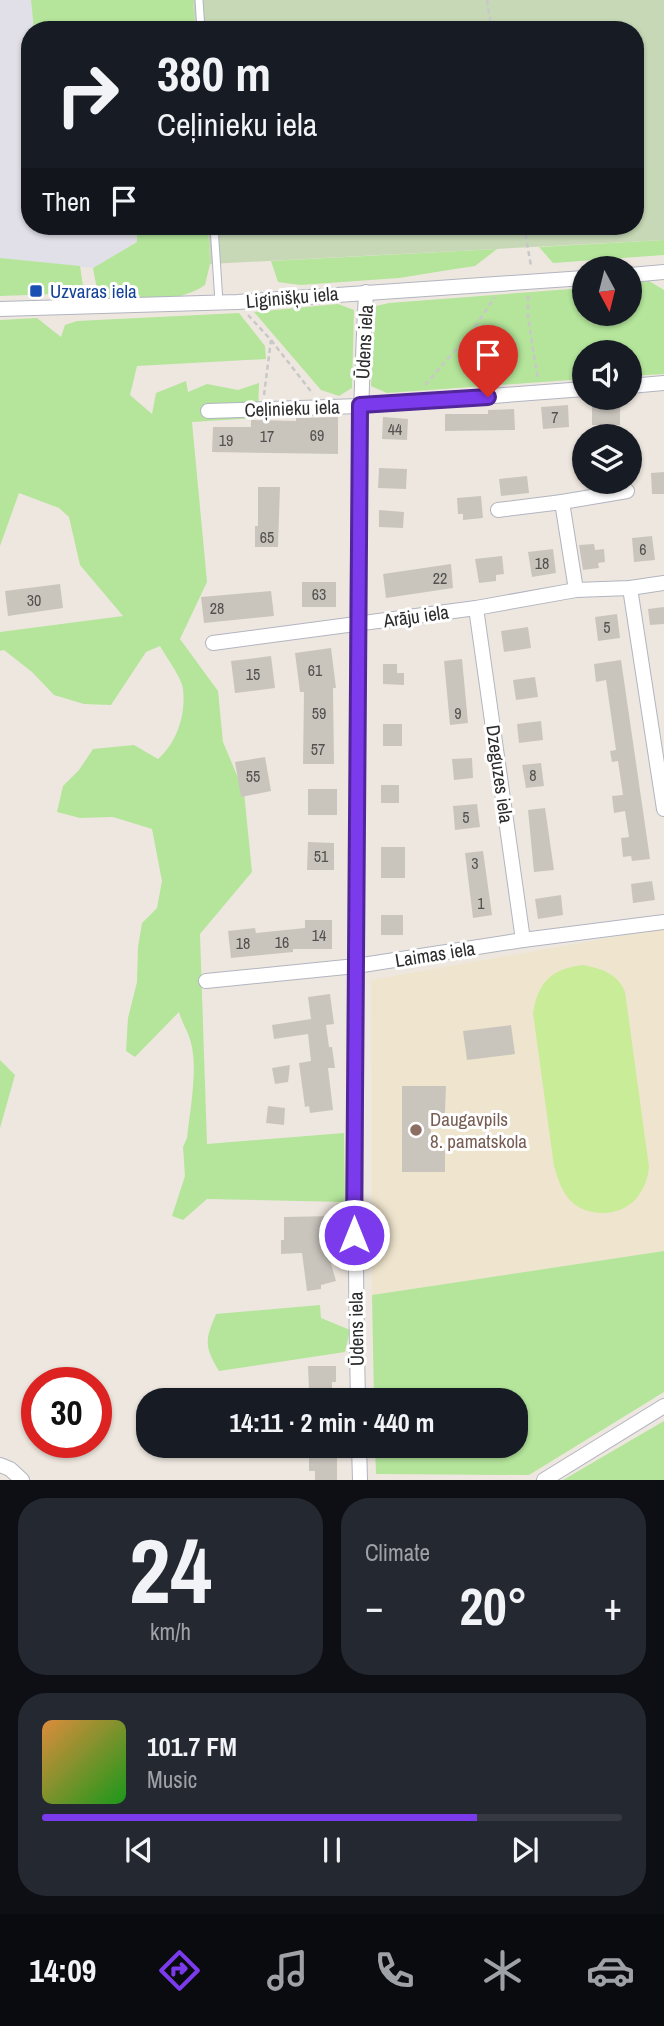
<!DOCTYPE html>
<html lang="en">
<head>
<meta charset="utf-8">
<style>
	body { margin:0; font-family:"Archivo Narrow",sans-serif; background:#242831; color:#f1f3f6; height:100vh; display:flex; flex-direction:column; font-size:26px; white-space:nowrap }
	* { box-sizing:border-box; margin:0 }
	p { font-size:23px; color:#9ea1a6 }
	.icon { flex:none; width:38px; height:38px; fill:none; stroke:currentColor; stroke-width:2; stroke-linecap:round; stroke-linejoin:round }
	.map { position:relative; height:1480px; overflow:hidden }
	.details { display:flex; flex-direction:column; gap:18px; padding:18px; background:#0d0f14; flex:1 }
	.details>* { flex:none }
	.guide { position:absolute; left:21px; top:21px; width:623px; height:214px; border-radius:28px; box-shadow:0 2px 5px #0004; background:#171b24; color:#f1f3f6; overflow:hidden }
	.needle { width:46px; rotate:173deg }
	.buttons { position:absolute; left:572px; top:256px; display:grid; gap:14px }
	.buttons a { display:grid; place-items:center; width:70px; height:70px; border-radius:50%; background:#171b24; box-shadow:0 2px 5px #0004; font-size:35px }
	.speed { position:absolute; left:21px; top:1367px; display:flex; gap:14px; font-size:35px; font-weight:700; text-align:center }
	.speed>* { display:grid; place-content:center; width:91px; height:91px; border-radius:50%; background:#171b24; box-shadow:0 2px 5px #0004; line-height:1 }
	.speed .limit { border:10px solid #d22; background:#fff; color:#111 }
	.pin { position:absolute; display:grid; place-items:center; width:60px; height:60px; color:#fff; margin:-72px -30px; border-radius:50% 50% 50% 0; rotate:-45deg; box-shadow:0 0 7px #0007 }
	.pin .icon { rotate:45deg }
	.me { position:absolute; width:77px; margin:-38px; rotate:0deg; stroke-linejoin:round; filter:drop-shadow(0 0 5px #0008) }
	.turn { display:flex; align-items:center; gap:24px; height:147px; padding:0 21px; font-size:32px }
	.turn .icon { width:91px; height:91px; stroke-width:2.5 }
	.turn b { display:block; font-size:49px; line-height:60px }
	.then { display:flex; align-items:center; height:66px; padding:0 21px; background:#0003; gap:14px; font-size:26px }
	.big { font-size:52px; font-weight:700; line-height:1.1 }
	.details .tile { flex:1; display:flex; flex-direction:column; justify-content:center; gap:10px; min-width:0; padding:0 24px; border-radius:28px; background:#242831 }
	.details .dial { align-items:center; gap:0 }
	.dial b { font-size:91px; line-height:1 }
	.song { display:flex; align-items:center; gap:21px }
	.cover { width:84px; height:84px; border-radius:10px; background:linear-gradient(135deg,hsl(30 70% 55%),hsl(120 70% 35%)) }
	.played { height:7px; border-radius:4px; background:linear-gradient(90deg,#7c3aed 75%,#363941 75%) }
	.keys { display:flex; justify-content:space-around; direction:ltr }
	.heat { display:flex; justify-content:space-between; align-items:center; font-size:38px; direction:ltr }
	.details .tiles { flex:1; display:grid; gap:18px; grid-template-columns:1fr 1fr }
	.tile:last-child { grid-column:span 2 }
	.trip { position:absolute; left:136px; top:1388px; width:392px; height:70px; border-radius:28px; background:#171b24; box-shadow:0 2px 5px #0004; font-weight:700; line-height:70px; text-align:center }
	.tab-bar { display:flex; height:112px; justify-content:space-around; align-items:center; background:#090b0e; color:#9ea1a6 }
	.tab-bar .icon { width:49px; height:49px }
	.tab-bar .current { color:#7c3aed }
	.tab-bar b { font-size:32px; color:#f1f3f6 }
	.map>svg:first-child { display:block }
</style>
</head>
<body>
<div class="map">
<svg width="664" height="1480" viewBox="0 0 664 1480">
	<rect width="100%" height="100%" fill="#eee7df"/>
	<polygon fill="#e1dfe7" points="0,0 31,0 34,30 30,30 30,226 137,226 138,241 93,268 0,258"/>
	<polygon fill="#efe5ce" points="664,928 664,1251 372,1295 371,980"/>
	<g fill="#b4e59b">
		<polygon points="31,0 193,0 195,30 34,30"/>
		<path d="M137,226H208L210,264L205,285C179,304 135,299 104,301L98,295L93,268L137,242Z"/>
		<polygon points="664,240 664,255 553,263 539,247"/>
		<polygon points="497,249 475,266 455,269 399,278 300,285 278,282 271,261"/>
		<polygon points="0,258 80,266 84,293 0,296"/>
		<polygon points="649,281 664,290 664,374 630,376 630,352 584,352 584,379 387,393 371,386 376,306 389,303 584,288 584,313 630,313 630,283"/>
		<polygon points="338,304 354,310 352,388 339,396 321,390 254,312"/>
		<path d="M239,313L265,346L266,359L137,366L130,395L152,414L156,393L186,381L188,392L207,384L238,390L259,383L258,418L192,422L207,582L180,639L218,691L223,742L244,792L252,872L200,934L207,1144L344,1133L345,1202L207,1199L183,1220L172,1216L185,1176L183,1147L187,1138C190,1110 198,1069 191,1043C189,1033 182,1023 179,1012L135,1057L126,1051L128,1018L137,982L138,947L142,923L157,908L162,881L152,829L113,817L80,818L57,812L63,786L79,770L93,749L134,745L158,759C177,742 186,715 183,689C182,678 166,657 160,646L146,652L111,705L84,704L54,695L32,672L4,650L0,651V632L123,616L80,565L69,517L59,508L19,493L0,546V320L37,318L61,337L65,325L77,321Z"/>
		<polygon points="0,1060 15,1075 0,1128"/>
		<polygon points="664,1251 664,1392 529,1475 376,1474 375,1446 516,1446 516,1400 374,1400 372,1295"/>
		<path d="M320,1305L321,1318L350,1330L345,1352L219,1371C204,1346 205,1340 216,1314Z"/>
		<polygon points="664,1420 664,1480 563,1480 664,1421"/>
	</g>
	<polygon fill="#c6d8b6" points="193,0 664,0 664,240 210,264 208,226 635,226 635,30 195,30"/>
	<path fill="#c8ec97" d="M583,965C602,969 617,973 625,992L649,1167C646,1195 628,1214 600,1213C590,1212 582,1210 574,1204C563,1195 558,1180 554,1166L533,1013C538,982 551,969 583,965Z"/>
	<g fill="#c9c5bd">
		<rect x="592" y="402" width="28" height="23"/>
		<polygon points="568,405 569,427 543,429 541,407"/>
		<polygon points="514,409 515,430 445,431 445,414 488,414 488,410"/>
		<polygon points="338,417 338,454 212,452 213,427 251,427 251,420 296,421 296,418"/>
		<polygon points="383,417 408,419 407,440 382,439"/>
		<polygon points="379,468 407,469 406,489 378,488"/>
		<polygon points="664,472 664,494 652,494 651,473"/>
		<polygon points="527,476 529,493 501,496 499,479"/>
		<polygon points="258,487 280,487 278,547 255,547 255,526 258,526"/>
		<polygon points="481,496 483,518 463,520 463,514 458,514 457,498"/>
		<polygon points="379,510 404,512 403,528 379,527"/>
		<polygon points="652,536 655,560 634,562 632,538"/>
		<polygon points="594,544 595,550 604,549 605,562 598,563 599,568 583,570 579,545"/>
		<polygon points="553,549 556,573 532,577 528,552"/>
		<polygon points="502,556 504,574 496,575 496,581 479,583 475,559"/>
		<polygon points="451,564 453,588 386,598 383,574"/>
		<rect x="302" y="582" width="34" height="25"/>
		<polygon points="60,584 63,608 8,616 5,591"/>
		<polygon points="271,591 274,616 204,623 201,597"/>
		<polygon points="664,607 664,624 650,625 648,609"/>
		<polygon points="617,614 620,638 598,641 595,617"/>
		<polygon points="528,627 531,648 504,652 501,631"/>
		<polygon points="331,648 336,688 333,688 334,764 303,764 304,692 300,692 295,653"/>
		<polygon points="271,656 275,688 235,693 231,661"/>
		<polygon points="462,659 468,723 450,725 444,661"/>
		<polygon points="621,660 650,859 632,861 631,856 623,857 621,838 629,837 625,811 614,813 612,796 623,795 618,761 612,762 610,751 616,750 606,680 596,682 594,664"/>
		<polygon points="383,664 397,664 397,673 404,673 404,685 383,684"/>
		<polygon points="535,677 538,697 516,700 513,680"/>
		<polygon points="541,721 543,740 519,743 517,724"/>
		<rect x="383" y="724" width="19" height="22"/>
		<polygon points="265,757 271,791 241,797 235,762"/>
		<polygon points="472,758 473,778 454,780 452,759"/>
		<polygon points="541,763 544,786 526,788 522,765"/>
		<rect x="381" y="785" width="18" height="18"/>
		<rect x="308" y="789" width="29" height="26"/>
		<polygon points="477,804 480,827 455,830 453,806"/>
		<polygon points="545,808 554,870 534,872 528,810"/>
		<polygon points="308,842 334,843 334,870 307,870"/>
		<rect x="381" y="847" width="24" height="31"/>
		<polygon points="483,851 492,915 473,918 465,853"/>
		<polygon points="652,881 655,900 633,903 631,884"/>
		<polygon points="561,895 563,915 538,919 535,899"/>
		<rect x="381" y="915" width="22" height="20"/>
		<polygon points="305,920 332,920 332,949 293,949 293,952 231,958 228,931 255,928 256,933 305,928"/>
		<polygon points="330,994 334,1024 326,1025 329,1047 332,1047 335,1068 328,1068 333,1110 310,1113 309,1106 305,1107 299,1063 311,1061 308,1034 274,1039 272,1025 311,1019 308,997"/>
		<polygon points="511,1025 515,1054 467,1060 463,1031"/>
		<polygon points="290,1065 288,1082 275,1084 272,1068"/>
		<polygon points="402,1086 446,1086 445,1113 431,1113 431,1146 445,1146 445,1172 402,1172"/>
		<polygon points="268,1106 285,1108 284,1125 266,1123"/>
		<polygon points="334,1216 335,1246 326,1246 336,1281 321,1285 321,1289 307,1291 302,1253 281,1254 281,1240 284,1240 284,1217"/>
		<polygon points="308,1366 336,1366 336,1382 332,1382 332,1390 309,1390"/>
		<polygon points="309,1454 337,1454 337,1480 315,1480 315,1471 309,1471"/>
	</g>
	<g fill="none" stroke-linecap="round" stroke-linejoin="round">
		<g stroke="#b2b5c0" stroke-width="9">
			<g id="lane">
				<polyline points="199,0 201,30"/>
				<polyline points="214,226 219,302"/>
			</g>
		</g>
		<g stroke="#b2b5c0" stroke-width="16">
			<g id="street">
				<polyline points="630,275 664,272"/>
				<polyline points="0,309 237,302 584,278"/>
				<polyline points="630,386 664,383"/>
				<polyline points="208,411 360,406 584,389"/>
				<polyline points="498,510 562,502"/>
				<polyline points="630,588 664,809"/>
				<polyline points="576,590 562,502 627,491"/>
				<polyline points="476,608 523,940"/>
				<polyline points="213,643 476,608 576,590 630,588 664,583"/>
				<polyline points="206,981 356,966 523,940 664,922"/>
				<path d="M358,1400C354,1224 356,1047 357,871C357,678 356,485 366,292"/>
				<polyline points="359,1446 360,1480"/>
				<polyline points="0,1465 10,1469 22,1480"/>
				<polyline points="544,1480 664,1406"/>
			</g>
		</g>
		<g stroke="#c8c8c8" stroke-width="2.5" stroke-dasharray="5 3.5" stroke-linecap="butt">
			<polyline points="487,0 492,30"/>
			<polyline points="524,226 531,266"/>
			<polyline points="528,296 528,318 538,380"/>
			<polyline points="248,315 271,340 313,394"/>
			<polyline points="425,385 472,331 495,297"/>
			<polyline points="264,395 271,340"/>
		</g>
		<use href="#lane" stroke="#fff" stroke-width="7"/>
		<use href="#street" stroke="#fff" stroke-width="14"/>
	</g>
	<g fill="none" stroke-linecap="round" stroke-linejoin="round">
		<g stroke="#51269a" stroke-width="18">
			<polyline id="route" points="354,1235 360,405 488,397"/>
		</g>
		<use href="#route" stroke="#7c3aed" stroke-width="12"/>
	</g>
	<rect fill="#1a4fb4" stroke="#fff" stroke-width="2.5" x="29" y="284" width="14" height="14" rx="3.5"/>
	<circle fill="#8d6e63" stroke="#fff" stroke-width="2.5" cx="416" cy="1130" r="7"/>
	<g text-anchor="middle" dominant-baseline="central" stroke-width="6" stroke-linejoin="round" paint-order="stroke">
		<g font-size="16" fill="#535250">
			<text x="555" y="417">7</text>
			<text x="395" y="429">44</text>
			<text x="317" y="435">69</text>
			<text x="267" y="436">17</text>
			<text x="226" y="440">19</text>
			<text x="267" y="537">65</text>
			<text x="643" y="549">6</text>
			<text x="542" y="563">18</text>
			<text x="440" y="578">22</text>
			<text x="319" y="594">63</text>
			<text x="34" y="600">30</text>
			<text x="217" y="608">28</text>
			<text x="607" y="627">5</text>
			<text x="315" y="670">61</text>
			<text x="253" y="674">15</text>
			<text x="319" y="713">59</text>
			<text x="458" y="713">9</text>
			<text x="318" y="749">57</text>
			<text x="533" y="775">8</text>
			<text x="253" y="776">55</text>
			<text x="466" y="817">5</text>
			<text x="321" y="856">51</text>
			<text x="475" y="863">3</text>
			<text x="481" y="903">1</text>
			<text x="319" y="935">14</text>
			<text x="282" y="942">16</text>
			<text x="243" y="943">18</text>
		</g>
		<g font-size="19" fill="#164399" stroke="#fff" text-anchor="start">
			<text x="50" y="291">Uzvaras iela</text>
		</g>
		<g font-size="19" fill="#2c2c2c" stroke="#fff">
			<text transform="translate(292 297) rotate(-5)">Liginišķu iela</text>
			<text transform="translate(364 342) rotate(-87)">Ūdens iela</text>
			<text transform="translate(292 408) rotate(-2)">Ceļinieku iela</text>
			<text transform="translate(416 616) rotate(-8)">Arāju iela</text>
			<text transform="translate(500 774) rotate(82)">Dzeguzes iela</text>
			<text transform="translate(435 954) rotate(-9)">Laimas iela</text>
			<text transform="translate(356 1329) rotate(-91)">Ūdens iela</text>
		</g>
		<g font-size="19" fill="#785e54" stroke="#fff" text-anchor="start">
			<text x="430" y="1119">Daugavpils<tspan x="430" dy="22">8. pamatskola</tspan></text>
		</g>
	</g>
</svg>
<div class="buttons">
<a><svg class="needle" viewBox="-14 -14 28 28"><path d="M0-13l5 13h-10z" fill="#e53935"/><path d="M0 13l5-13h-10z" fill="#9ea1a6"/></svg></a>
<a><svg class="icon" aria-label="sound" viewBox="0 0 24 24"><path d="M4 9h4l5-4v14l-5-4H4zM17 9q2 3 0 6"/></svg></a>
<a><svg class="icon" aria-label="layers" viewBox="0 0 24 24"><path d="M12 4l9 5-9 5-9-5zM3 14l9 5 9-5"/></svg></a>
</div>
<div class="speed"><div class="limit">30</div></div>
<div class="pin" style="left:488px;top:397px;background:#d93025"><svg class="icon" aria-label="arrive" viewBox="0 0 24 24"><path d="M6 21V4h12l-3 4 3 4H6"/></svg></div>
<svg class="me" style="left:354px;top:1235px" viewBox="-20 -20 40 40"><circle r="17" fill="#7c3aed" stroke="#fff" stroke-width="3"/><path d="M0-11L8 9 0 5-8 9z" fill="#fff"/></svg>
<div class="trip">14:11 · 2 min · 440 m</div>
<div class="guide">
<div class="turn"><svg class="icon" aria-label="right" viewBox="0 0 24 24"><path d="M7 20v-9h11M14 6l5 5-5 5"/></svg><div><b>380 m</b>Ceļinieku iela</div></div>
<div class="then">Then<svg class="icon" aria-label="arrive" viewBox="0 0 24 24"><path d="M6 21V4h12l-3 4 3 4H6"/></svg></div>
</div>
</div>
<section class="details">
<div class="tiles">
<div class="tile dial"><b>24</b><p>km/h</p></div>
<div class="tile"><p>Climate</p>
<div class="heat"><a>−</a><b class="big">20°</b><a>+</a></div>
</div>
<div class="tile">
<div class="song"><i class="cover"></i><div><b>101.7 FM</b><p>Music</p></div></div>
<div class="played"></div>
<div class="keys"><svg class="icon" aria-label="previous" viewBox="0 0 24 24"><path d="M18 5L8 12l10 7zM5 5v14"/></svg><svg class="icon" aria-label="pause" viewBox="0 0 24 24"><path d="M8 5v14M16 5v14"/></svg><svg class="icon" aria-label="next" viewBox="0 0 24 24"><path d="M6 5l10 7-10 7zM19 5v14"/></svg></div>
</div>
</div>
</section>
<nav class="tab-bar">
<b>14:09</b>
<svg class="icon current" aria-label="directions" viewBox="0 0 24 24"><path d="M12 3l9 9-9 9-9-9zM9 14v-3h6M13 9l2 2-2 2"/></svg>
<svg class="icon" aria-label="music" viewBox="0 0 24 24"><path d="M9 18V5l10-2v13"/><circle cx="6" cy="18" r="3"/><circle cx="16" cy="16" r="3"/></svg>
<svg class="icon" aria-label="phone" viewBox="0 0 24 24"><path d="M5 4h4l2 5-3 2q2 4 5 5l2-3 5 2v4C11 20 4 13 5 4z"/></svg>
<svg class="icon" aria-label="climate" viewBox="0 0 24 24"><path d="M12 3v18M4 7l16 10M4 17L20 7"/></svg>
<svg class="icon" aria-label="car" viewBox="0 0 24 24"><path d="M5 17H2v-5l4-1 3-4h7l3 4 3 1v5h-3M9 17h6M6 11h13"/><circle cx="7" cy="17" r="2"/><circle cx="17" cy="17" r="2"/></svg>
</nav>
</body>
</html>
